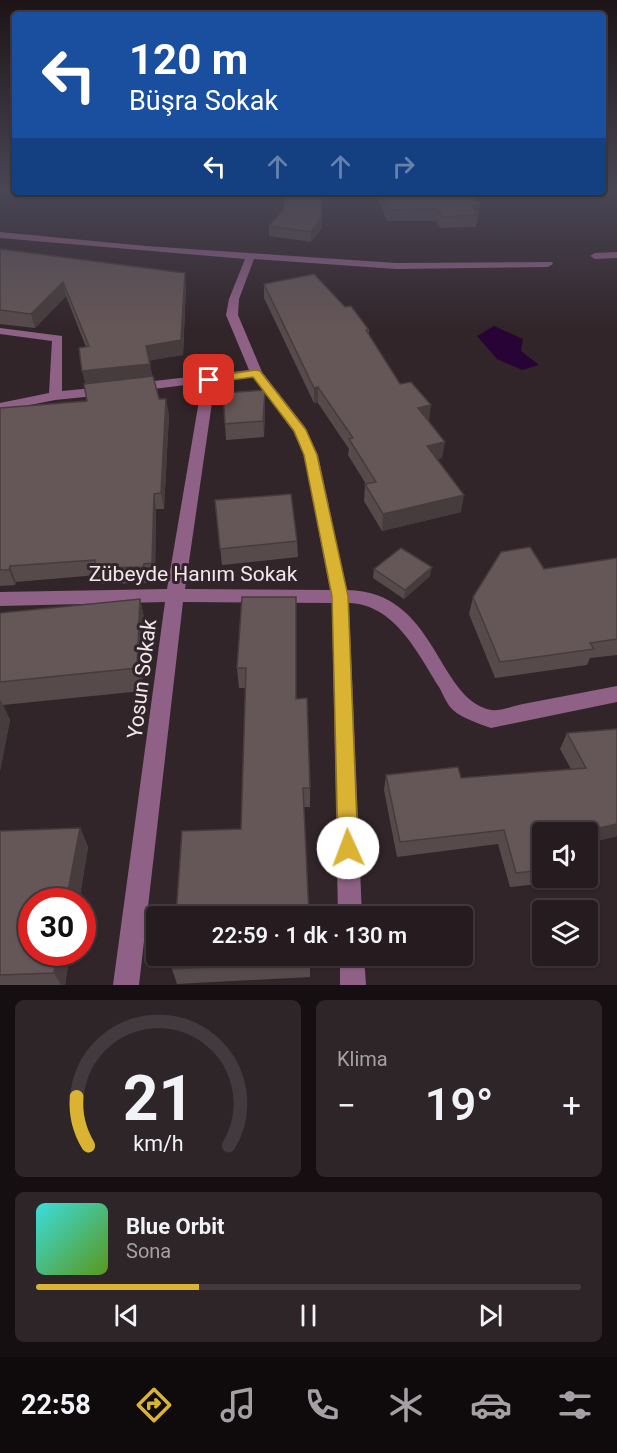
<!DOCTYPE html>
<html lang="tr">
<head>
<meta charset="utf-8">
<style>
	body { margin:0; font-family:Roboto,sans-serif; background:#2e2529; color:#f1f3f6; height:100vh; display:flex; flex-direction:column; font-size:22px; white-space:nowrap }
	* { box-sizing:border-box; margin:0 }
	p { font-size:20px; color:#a4a1a5 }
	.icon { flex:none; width:33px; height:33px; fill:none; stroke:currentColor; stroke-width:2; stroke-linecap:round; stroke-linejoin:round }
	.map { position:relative; height:985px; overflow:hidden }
	.panel { display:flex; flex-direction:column; gap:15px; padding:15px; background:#150f12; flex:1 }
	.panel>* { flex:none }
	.hud { position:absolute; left:12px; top:12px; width:594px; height:183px; border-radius:6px; box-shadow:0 2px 4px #0004,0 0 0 2px #423a3e; background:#1a4fa0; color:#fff; overflow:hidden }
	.controls { position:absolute; left:532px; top:822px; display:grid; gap:12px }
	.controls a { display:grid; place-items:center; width:66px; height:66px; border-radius:6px; background:#261c20; box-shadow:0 2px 4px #0004,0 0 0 2px #423a3e; font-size:30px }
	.speed { position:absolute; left:18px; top:888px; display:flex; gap:12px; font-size:30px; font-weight:700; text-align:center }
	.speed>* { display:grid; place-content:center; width:78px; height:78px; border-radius:50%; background:#261c20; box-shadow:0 2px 4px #0004,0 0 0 2px #423a3e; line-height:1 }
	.speed .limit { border:9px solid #d22; background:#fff; color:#111 }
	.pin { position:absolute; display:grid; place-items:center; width:51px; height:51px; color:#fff; margin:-26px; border-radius:12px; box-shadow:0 3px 9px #0006 }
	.me { position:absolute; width:66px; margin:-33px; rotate:358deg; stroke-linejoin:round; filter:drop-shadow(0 0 4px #0008) }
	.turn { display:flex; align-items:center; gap:21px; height:126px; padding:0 18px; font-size:27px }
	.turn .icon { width:78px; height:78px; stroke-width:2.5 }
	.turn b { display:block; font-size:42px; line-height:51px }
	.lanes { display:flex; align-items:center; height:57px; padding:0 18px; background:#0003; justify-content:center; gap:30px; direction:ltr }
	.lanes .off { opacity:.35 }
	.big { font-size:45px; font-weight:600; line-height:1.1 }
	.panel .card { flex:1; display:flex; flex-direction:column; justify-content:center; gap:9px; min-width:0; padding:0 21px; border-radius:9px; background:#2e2529 }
	.panel .dial { align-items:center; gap:0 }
	.dial svg { height:156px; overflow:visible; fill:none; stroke:#423a3e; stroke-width:7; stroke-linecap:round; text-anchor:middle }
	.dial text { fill:#f1f3f6; stroke:none }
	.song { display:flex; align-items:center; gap:18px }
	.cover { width:72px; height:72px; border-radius:9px; background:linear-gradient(135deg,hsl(180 70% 55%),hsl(90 70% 35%)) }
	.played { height:6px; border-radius:3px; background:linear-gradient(90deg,#dab333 30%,#423a3e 30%) }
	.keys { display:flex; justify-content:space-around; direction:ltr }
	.heat { display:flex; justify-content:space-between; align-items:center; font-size:33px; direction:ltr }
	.panel .tiles { flex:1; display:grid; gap:15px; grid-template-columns:1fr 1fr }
	.card:last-child { grid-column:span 2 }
	.trip { position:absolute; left:146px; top:906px; width:327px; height:60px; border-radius:6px; background:#261c20; box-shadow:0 2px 4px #0004,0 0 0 2px #423a3e; font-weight:600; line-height:60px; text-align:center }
	.menu { display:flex; height:96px; justify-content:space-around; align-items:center; background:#0f0b0d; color:#a4a1a5 }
	.menu .icon { width:42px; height:42px }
	.menu .current { color:#dab333 }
	.menu b { font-size:27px; color:#f1f3f6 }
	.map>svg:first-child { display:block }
</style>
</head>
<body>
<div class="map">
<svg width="617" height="985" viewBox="0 0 617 985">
	<rect width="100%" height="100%" fill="#32252a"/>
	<polygon fill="#280335" points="494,326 523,339 521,351 539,365 522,370 497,359 477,336"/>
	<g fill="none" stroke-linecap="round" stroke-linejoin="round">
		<g fill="#906186" fill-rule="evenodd">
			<path d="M0,232L146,246L396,263L552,262L553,264L548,267L396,269L254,259L239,299L238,315L262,372L305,427L318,455L347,590C437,591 436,699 491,710C500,711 514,706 523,704C554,698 586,692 617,686V702L491,728C480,724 462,718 453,710C447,705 443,694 439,687C418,653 394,604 349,603L362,916H338L332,603L183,602L139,985H113L165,602L0,606V592L167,589L202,383L137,391L131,387L137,383L249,370L226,315L229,299L245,259L0,238ZM253,377L293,431L304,455L330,590L185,589L215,382Z"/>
			<polygon points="617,252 617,258 595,259 590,256 595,253"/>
			<polygon points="0,328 62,336 62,391 104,387 110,391 104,395 55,400 0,411 0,403 49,393 52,341 0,334"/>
			<polygon points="340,956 364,956 366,985 340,985"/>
		</g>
	</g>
	<g fill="#574a4b">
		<polygon points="375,192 471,192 480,204 476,227 440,228 436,221 387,221"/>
		<polygon points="322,217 322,228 311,242 269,236 269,226"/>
		<polygon points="0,249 186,286 183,355 149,360 152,376 159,399 169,414 164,509 156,509 155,578 147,579 147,583 99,584 97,575 16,582 15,585 0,586 0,408 87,401 85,384 86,347 66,296 35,328 0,324"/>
		<polygon points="264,284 369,330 369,335 400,384 429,420 428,421 442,458 437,459 461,512 382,531 364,501 365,484 366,484 348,455 349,449 318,403 314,403 264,298"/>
		<polygon points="265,406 264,437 226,440 225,424"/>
		<polygon points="215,500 297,541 298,557 222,565"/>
		<polygon points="617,558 617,655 590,658 587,665 495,678 469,614 473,597 544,569"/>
		<polygon points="374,569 430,576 404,599 373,578"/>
		<polygon points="242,597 297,699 310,788 310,807 304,807 241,829 246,688 239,688 237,668"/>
		<polygon points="140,599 145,622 142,691 3,705 10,720 0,771 0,613"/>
		<polygon points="617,729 617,836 588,843 588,832 543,832 543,878 585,878 584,879 510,887 498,844 397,857 384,790 386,775 461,778 571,769 560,749 567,733"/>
		<polygon points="80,828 88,847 79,902 32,902 70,952 65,985 0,985 0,831"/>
		<polygon points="310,956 310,977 177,984 172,969"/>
	</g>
	<g fill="#473c3d">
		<polygon points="480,204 478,216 472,206"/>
		<polygon points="322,217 322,228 311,242 311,232"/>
		<polygon points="185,273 186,286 183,355 148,361 146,346"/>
		<polygon points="63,282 66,296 35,328 31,314"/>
		<polygon points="150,364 153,379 86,386 82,371"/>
		<polygon points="318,387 318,403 314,403 314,388"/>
		<polygon points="265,390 265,406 264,437 263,421"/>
		<polygon points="166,399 169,414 164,509 161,493"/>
		<polygon points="431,405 429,420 417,423 418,408"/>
		<polygon points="445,442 442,458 425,462 427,446"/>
		<polygon points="154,494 156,509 155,578 152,563"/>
		<polygon points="464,495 461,512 382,531 383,514"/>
		<polygon points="144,564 147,579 147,583 143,567"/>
		<polygon points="10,566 16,582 15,585 9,570"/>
		<polygon points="432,567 430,576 404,599 405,590"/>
		<polygon points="140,599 145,622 142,691 137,668"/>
		<polygon points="0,699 10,720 0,771"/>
		<polygon points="617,824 617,836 588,843 588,832 581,832"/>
		<polygon points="80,828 88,847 79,902 66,902"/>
		<polygon points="57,952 70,952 65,985 61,985 54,973"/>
	</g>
	<g fill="#655657" stroke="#473c3d" stroke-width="1.5">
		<polygon points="381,192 471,192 480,204 472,206 478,215 442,217 437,209 388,210"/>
		<polygon points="321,193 322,217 311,232 269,226 283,210 285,194"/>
		<polygon points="0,249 185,273 181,340 146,346 150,364 82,371 79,348 89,346 63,282 31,314 0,310"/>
		<polygon points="314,274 345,307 351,306 369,330 366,330 400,384 411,382 431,405 418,408 445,442 427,446 464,495 383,514 365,484 376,482 349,439 353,438 318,387 314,388 264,284"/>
		<polygon points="153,376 159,399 166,399 161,493 154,494 152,563 144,564 143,567 95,568 95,560 10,566 9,570 0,570 0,408 87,401 84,384"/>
		<polygon points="265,390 263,421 225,424 223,393"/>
		<polygon points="291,494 297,541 220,549 215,500"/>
		<polygon points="530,547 544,569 617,558 617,639 590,643 594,649 500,662 473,597 501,552"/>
		<polygon points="401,548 432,567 405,590 374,569"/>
		<polygon points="242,597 296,597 296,699 307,698 310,788 303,788 309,916 176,916 182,831 241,829 246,668 237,668"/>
		<polygon points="140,599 137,668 0,682 0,613"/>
		<polygon points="617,729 617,824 581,832 543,832 543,870 516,873 504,830 400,842 386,775 458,767 461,778 586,768 567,733"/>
		<polygon points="80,828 66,902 32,902 32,952 57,952 54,973 0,975 0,831"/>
		<polygon points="588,854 592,865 588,865"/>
		<polygon points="173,956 310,956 310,962 172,969"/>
	</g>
	<linearGradient id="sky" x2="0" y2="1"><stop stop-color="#1c1417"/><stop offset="0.58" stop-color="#494655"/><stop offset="1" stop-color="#494655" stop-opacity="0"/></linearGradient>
	<rect width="617" height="328" fill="url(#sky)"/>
	<polygon fill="#dab333" stroke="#8e7421" stroke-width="1.5" points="256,370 260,371 306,430 317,455 348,596 358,848 355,855 348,858 341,855 338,848 332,596 304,455 294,431 253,377 209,383 203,380 209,377"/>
	<g text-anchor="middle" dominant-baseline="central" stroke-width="6" stroke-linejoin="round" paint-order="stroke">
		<g font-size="21" fill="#f0e7ea" stroke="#32252a">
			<text x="193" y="574">Zübeyde Hanım Sokak</text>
			<text transform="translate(142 679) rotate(-83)">Yosun Sokak</text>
		</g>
	</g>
</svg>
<div class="controls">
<a><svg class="icon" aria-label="sound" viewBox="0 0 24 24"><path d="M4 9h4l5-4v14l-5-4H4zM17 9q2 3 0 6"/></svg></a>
<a><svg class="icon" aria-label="layers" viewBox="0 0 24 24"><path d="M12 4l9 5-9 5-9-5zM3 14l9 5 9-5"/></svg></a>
</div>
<div class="speed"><div class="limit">30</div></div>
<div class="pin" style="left:209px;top:380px;background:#d93025"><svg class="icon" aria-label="arrive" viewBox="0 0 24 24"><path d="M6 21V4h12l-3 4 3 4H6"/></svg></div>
<svg class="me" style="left:348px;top:848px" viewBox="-20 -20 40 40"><circle r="19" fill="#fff"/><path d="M0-13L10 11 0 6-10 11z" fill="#dab333"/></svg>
<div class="trip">22:59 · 1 dk · 130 m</div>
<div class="hud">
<div class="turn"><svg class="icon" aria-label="left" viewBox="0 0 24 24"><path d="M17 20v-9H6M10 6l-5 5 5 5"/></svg><div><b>120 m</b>Büşra Sokak</div></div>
<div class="lanes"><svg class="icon" aria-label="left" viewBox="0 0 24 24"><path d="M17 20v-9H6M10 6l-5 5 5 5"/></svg><svg class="icon off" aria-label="ahead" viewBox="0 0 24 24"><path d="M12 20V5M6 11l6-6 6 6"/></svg><svg class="icon off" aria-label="ahead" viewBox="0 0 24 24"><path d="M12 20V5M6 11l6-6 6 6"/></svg><svg class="icon off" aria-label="right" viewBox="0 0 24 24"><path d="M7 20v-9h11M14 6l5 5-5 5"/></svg></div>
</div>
</div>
<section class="panel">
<div class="tiles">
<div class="card dial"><svg viewBox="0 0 100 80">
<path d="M14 69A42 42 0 1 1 86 69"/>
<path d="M14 69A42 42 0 0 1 8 44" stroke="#dab333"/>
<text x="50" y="56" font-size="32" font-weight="700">21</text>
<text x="50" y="72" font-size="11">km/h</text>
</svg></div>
<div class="card"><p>Klima</p>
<div class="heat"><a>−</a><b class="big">19°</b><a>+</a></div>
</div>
<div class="card">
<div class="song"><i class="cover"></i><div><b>Blue Orbit</b><p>Sona</p></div></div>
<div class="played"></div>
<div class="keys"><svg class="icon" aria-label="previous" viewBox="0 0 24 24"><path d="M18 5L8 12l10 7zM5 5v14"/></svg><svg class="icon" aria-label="pause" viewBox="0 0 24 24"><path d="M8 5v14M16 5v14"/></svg><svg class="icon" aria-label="next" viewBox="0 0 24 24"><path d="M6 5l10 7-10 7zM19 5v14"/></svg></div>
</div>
</div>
</section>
<nav class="menu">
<b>22:58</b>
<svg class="icon current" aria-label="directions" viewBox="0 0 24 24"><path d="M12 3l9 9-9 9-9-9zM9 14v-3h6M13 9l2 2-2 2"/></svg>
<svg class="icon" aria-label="music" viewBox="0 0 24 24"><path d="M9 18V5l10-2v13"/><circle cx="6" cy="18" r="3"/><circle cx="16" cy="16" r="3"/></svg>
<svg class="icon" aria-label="phone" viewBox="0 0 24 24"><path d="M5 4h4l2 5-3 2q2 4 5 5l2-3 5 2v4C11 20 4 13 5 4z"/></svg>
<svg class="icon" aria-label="climate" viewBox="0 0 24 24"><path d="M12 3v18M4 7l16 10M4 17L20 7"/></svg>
<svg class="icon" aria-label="car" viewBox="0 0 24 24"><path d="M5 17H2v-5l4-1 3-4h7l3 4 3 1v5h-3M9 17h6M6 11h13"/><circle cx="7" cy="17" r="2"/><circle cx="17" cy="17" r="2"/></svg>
<svg class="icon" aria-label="filters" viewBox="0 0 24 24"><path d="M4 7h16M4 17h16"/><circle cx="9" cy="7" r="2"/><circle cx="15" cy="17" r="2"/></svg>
</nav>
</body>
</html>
